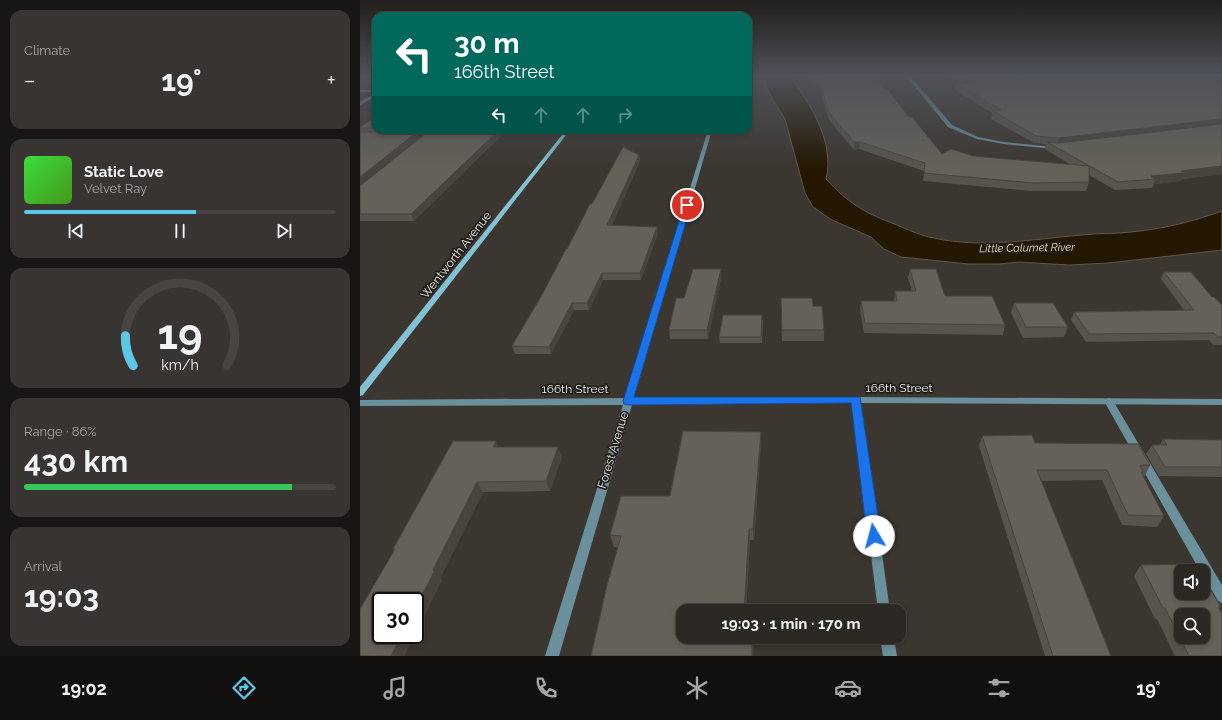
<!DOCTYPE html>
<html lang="en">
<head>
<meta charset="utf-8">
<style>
	body { margin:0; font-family:Raleway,sans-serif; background:#383431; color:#f1f3f6; height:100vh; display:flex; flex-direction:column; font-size:15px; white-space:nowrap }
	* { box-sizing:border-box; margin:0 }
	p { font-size:13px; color:#a6a6a6 }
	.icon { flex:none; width:22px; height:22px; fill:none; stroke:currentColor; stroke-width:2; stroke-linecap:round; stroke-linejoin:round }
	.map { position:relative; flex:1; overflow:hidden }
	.panel { display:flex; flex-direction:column; gap:10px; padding:10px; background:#181614; width:360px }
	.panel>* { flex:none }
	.guide { position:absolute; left:12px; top:12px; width:380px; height:122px; border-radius:12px; box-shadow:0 2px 6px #0003,0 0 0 1px #484441; background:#00695c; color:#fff; overflow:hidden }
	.buttons { position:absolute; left:814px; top:564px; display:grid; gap:8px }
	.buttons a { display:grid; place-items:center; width:36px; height:36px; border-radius:8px; background:#2c2824; box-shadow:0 2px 6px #0003,0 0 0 1px #484441; font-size:20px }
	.speed { position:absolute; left:12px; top:592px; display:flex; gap:8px; font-size:20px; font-weight:700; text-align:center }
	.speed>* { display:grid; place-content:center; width:52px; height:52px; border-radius:50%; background:#2c2824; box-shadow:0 2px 6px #0003,0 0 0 1px #484441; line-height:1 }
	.speed .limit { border:2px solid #111; border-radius:6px; background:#fff; color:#111 }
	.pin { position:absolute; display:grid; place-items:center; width:34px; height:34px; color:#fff; margin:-17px; border:2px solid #fff; border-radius:50%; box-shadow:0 1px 4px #0007 }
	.me { position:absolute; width:44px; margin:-22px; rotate:352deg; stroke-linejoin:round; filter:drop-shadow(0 0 3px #0008) }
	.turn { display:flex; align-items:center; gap:14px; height:84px; padding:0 16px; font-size:18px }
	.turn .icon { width:52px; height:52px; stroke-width:2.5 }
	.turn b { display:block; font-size:28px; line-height:34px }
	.lanes { display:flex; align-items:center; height:38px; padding:0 16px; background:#0003; justify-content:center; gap:20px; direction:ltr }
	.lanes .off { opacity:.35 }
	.big { font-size:30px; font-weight:700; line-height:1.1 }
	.panel .widget { flex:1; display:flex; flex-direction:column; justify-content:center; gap:6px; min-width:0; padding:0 14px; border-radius:12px; background:#383431 }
	.panel .dial { align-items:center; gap:0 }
	.dial svg { height:104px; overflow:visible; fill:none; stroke:#484441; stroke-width:7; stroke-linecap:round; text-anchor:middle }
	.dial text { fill:#f1f3f6; stroke:none }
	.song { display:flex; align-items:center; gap:12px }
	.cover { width:48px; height:48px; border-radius:6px; background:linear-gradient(135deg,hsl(120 70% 55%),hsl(100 70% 35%)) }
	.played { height:4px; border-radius:2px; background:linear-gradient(90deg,#5ac8e6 55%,#484441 55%) }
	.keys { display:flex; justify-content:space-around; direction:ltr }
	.heat { display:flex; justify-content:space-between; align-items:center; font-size:22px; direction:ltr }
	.charge { height:6px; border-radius:3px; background:linear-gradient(90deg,#34c759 86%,#484441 0) }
	.trip { position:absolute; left:316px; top:604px; width:230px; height:40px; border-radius:12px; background:#2c2824; box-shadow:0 2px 6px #0003,0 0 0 1px #484441; font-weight:700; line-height:40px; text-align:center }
	.menu { display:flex; height:64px; justify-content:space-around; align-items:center; background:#12100e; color:#a6a6a6 }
	.menu .icon { width:28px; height:28px }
	.menu .selected { color:#5ac8e6 }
	.menu b { font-size:18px; color:#f1f3f6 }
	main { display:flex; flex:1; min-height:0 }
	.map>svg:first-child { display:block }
</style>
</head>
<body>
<main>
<section class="panel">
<div class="widget"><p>Climate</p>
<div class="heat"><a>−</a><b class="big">19°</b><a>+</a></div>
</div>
<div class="widget">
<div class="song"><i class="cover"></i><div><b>Static Love</b><p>Velvet Ray</p></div></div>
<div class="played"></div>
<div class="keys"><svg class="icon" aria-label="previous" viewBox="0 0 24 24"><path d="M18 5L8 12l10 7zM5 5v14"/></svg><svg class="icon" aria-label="pause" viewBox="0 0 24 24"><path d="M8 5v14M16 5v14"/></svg><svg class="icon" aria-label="next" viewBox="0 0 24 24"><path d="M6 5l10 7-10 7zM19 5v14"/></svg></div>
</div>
<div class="widget dial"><svg viewBox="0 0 100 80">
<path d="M14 69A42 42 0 1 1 86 69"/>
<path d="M14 69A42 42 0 0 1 8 46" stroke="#5ac8e6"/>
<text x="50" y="56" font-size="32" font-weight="700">19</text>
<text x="50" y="72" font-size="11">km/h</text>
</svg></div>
<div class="widget"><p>Range · 86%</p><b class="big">430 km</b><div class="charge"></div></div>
<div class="widget"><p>Arrival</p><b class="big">19:03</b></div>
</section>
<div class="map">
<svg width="862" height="656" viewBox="0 0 862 656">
	<rect width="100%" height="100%" fill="#3b3630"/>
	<path fill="#241802" stroke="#605646" d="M402,76H429C451,104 475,143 466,179C489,204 505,213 537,225C549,230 561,236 574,238C623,249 673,239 722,235C738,233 755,234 771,232C802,229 832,222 862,211V250L749,263L709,265L659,262L639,264H609L541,257L524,249L511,237L472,220L453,207L445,193L425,119L409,93Z"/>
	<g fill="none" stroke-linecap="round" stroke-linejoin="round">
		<polygon fill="#6a909c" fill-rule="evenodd" points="749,398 752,399 862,585 862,603 858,601 843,575 843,571 840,571 744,401 746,399"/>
		<g fill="#6a909c" fill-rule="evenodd">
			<polygon points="546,76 563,76 552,78 592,125 618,137 644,142 694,147 696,148 694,149 644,144 617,139 588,127"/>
			<rect x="0" y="90" width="16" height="2"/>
			<polygon points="16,93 16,96 0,105 0,102"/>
			<polygon points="348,130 352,130 274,398 496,397 862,399 862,405 501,403 530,611 518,611 492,403 272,405 199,656 185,656 263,405 0,406 0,400 265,398"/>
			<polygon points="520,637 534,637 537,656 523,656"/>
		</g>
		<polygon fill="#83c2d5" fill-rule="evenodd" points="206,130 210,130 3,395 0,396 0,387"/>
	</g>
	<g fill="#57534d" fill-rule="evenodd">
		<rect x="0" y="76" width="16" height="2"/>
		<polygon points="448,76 516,76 524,89 582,154 711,165 685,149 686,144 674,143 631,119 632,113 595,90 596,83 600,83 589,76 862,76 862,174 822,179 821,181 794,184 792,188 755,190 729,175 729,182 726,191 671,191 563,181 564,171 499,149 494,150 469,120 458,82 451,82"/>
		<path d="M16,117V130H147L54,221H0V132H1L0,131V127ZM58,134H66L60,138Z"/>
		<polygon points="279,155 280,161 252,225 298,233 281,280 243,280 229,310 214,310 191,354 155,354 152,346 183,293 232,204"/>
		<polygon points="550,269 585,296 645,325 643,335 504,333 500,310 501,301 534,301 535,291 552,291 548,278"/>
		<polygon points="804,272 852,297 862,305 862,345 853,345 849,340 726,342 711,320 714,312 824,310 801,279"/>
		<polygon points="361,278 348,339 310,339 309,330 324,298"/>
		<polygon points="421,298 453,306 464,330 464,341 422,341"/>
		<polygon points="654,303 708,327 704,337 663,338 651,313"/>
		<polygon points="403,320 402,343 360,343 359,337"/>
		<polygon points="323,431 401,432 401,443 394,540 390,540 386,611 323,611 323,637 394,637 393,656 231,656 247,585 258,547 254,547 250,535 261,496 310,496"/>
		<polygon points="622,436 675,443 790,465 785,476 783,476 804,516 797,527 762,525 742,480 681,481 751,656 685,656 619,446"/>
		<polygon points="803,439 862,440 862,477 799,476 786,454 792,445 800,445"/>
		<polygon points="136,441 138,447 202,457 190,491 123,492 80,578 82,580 44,656 0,656 34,551 33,549"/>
		<polygon points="781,565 861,607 859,609 862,656 815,656 797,619 795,619 774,576"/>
	</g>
	<g fill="#47443e">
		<polygon points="862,119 862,126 697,145 699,138"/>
		<polygon points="65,130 71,130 66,134"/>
		<polygon points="139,130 147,130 54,221 51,214"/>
		<polygon points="57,132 60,138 0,186 0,177"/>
		<polygon points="494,142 500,142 499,149 494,150"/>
		<polygon points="279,155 280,161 249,232 247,225"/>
		<polygon points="862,166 862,174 822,179 821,181 794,184 795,179 791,176 821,171"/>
		<polygon points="297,227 298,233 281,280 280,273"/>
		<polygon points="361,269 361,278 348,339 347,330"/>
		<polygon points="242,273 243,280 229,310 227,303"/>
		<polygon points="212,303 214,310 191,354 189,347"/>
		<polygon points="401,432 401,443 394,540 393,529"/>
		<polygon points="136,441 140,452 133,447"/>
		<polygon points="198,447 202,457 190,491 186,481"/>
		<polygon points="117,482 123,492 80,578 82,580 55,634 55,609 73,570"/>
		<polygon points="389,529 390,540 386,611 384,611"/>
		<polygon points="42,635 55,635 44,656 31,656"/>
		<polygon points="392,637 394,637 393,656 392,656"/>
	</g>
	<g fill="#656159" stroke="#47443e" fill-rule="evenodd">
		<polygon points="458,76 516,76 524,89 527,89 549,117 552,117 582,154 591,149 613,156 729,166 729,182 673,183 564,173 565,163 500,142 494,142 469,113"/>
		<polygon points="600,76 862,76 862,119 699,138 676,136 633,111 641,110 596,83 610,83"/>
		<polygon points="16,117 16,128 0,128 0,127"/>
		<polygon points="862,124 862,166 821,171 824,173 791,176 795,179 758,182 687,142 699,143"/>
		<polygon points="70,130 139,130 51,214 0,214 0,186"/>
		<polygon points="0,132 57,132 0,177"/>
		<polygon points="263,147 279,155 247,225 297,227 280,273 242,273 227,303 212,303 189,347 152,346 183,293 206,249 207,249 230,204 232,204"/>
		<polygon points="333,269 361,269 347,330 309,330 316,298 324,298"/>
		<polygon points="550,269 576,269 585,296 632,296 645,325 505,323 501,301 537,301 535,291 556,291"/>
		<polygon points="804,272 831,272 852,297 854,297 862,305 862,337 858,337 854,333 729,334 714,312 834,310"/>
		<polygon points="421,298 452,298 453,306 462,306 464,330 422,330"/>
		<polygon points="654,303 693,303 708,327 666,327"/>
		<polygon points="363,315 402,315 401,337 359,337"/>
		<polygon points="323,431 401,432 393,529 389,529 384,611 323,611 323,637 392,637 392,656 231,656 247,585 261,536 250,535 261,496 310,496"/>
		<polygon points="672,435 675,443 778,444 790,465 780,465 783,472 781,472 804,516 768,515 747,470 677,470 751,656 693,656 622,436"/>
		<polygon points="803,439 862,440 862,467 805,467 792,445 807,445"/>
		<polygon points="93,441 136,441 133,447 198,447 186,481 117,482 73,570 75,570 55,609 55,601 21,601 21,635 42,635 31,656 0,656 0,609 35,549 33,549"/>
		<path d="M835,564L839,571H821V593H843V577L861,607H858L862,614V656H829L805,608H803L781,565ZM821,615H843V637H821Z"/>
	</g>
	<linearGradient id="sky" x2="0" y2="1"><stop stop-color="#201e1a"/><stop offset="0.45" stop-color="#4f5259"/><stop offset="1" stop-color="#4f5259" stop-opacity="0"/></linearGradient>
	<rect width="862" height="168" fill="url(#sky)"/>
	<polygon fill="#1a73e8" stroke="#114b97" points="327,203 331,205 274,397 500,397 521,536 519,540 514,541 509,540 507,536 491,403 268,405 264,404 263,401 324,205"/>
	<g text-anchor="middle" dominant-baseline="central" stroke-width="3.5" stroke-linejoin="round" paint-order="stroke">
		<g font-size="11" font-style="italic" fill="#f9d9a2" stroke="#201e1b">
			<text transform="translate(667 248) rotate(-1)">Little Calumet River</text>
		</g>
		<g font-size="12" fill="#ebe8e4" stroke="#201e1b">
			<text transform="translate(96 255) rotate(-52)">Wentworth Avenue</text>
			<text x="539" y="388">166th Street</text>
			<text x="215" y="389">166th Street</text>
			<text transform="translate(253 450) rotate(-73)">Forest Avenue</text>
		</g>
	</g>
</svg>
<div class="buttons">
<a><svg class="icon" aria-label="sound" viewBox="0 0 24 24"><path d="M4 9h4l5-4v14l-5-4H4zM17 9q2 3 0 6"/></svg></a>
<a><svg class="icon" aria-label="search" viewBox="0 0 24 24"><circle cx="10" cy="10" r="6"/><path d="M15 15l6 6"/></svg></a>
</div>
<div class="speed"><div class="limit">30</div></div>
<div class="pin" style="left:327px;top:205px;background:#d93025"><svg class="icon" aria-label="arrive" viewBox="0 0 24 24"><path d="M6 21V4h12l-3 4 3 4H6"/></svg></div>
<svg class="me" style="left:514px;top:536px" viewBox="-20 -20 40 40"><circle r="19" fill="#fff"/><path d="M0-13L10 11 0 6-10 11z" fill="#1a73e8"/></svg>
<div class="trip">19:03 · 1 min · 170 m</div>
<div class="guide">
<div class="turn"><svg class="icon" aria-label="left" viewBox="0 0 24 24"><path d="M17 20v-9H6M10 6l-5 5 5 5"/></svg><div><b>30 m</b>166th Street</div></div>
<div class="lanes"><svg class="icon" aria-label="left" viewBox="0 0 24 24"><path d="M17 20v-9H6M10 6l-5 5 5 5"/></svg><svg class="icon off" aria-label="ahead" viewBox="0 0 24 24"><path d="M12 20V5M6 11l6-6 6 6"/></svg><svg class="icon off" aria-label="ahead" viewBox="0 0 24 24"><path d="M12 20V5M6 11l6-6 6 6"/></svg><svg class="icon off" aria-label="right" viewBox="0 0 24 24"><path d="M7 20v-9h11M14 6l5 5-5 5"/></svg></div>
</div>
</div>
</main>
<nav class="menu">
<b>19:02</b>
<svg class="icon selected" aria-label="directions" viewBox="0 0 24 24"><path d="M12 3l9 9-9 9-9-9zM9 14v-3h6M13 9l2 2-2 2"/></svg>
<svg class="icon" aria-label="music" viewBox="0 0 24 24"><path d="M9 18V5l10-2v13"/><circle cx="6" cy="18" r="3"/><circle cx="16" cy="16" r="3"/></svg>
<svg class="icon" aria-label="phone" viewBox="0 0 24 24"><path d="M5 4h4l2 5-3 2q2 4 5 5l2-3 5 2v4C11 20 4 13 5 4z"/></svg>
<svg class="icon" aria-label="climate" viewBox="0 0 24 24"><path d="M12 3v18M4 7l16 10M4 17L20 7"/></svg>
<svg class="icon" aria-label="car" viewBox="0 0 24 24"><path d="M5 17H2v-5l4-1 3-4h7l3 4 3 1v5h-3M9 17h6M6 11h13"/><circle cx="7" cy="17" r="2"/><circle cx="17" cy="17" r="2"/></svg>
<svg class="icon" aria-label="filters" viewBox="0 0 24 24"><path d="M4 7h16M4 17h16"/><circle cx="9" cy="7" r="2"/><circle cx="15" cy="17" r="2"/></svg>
<b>19°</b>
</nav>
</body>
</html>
